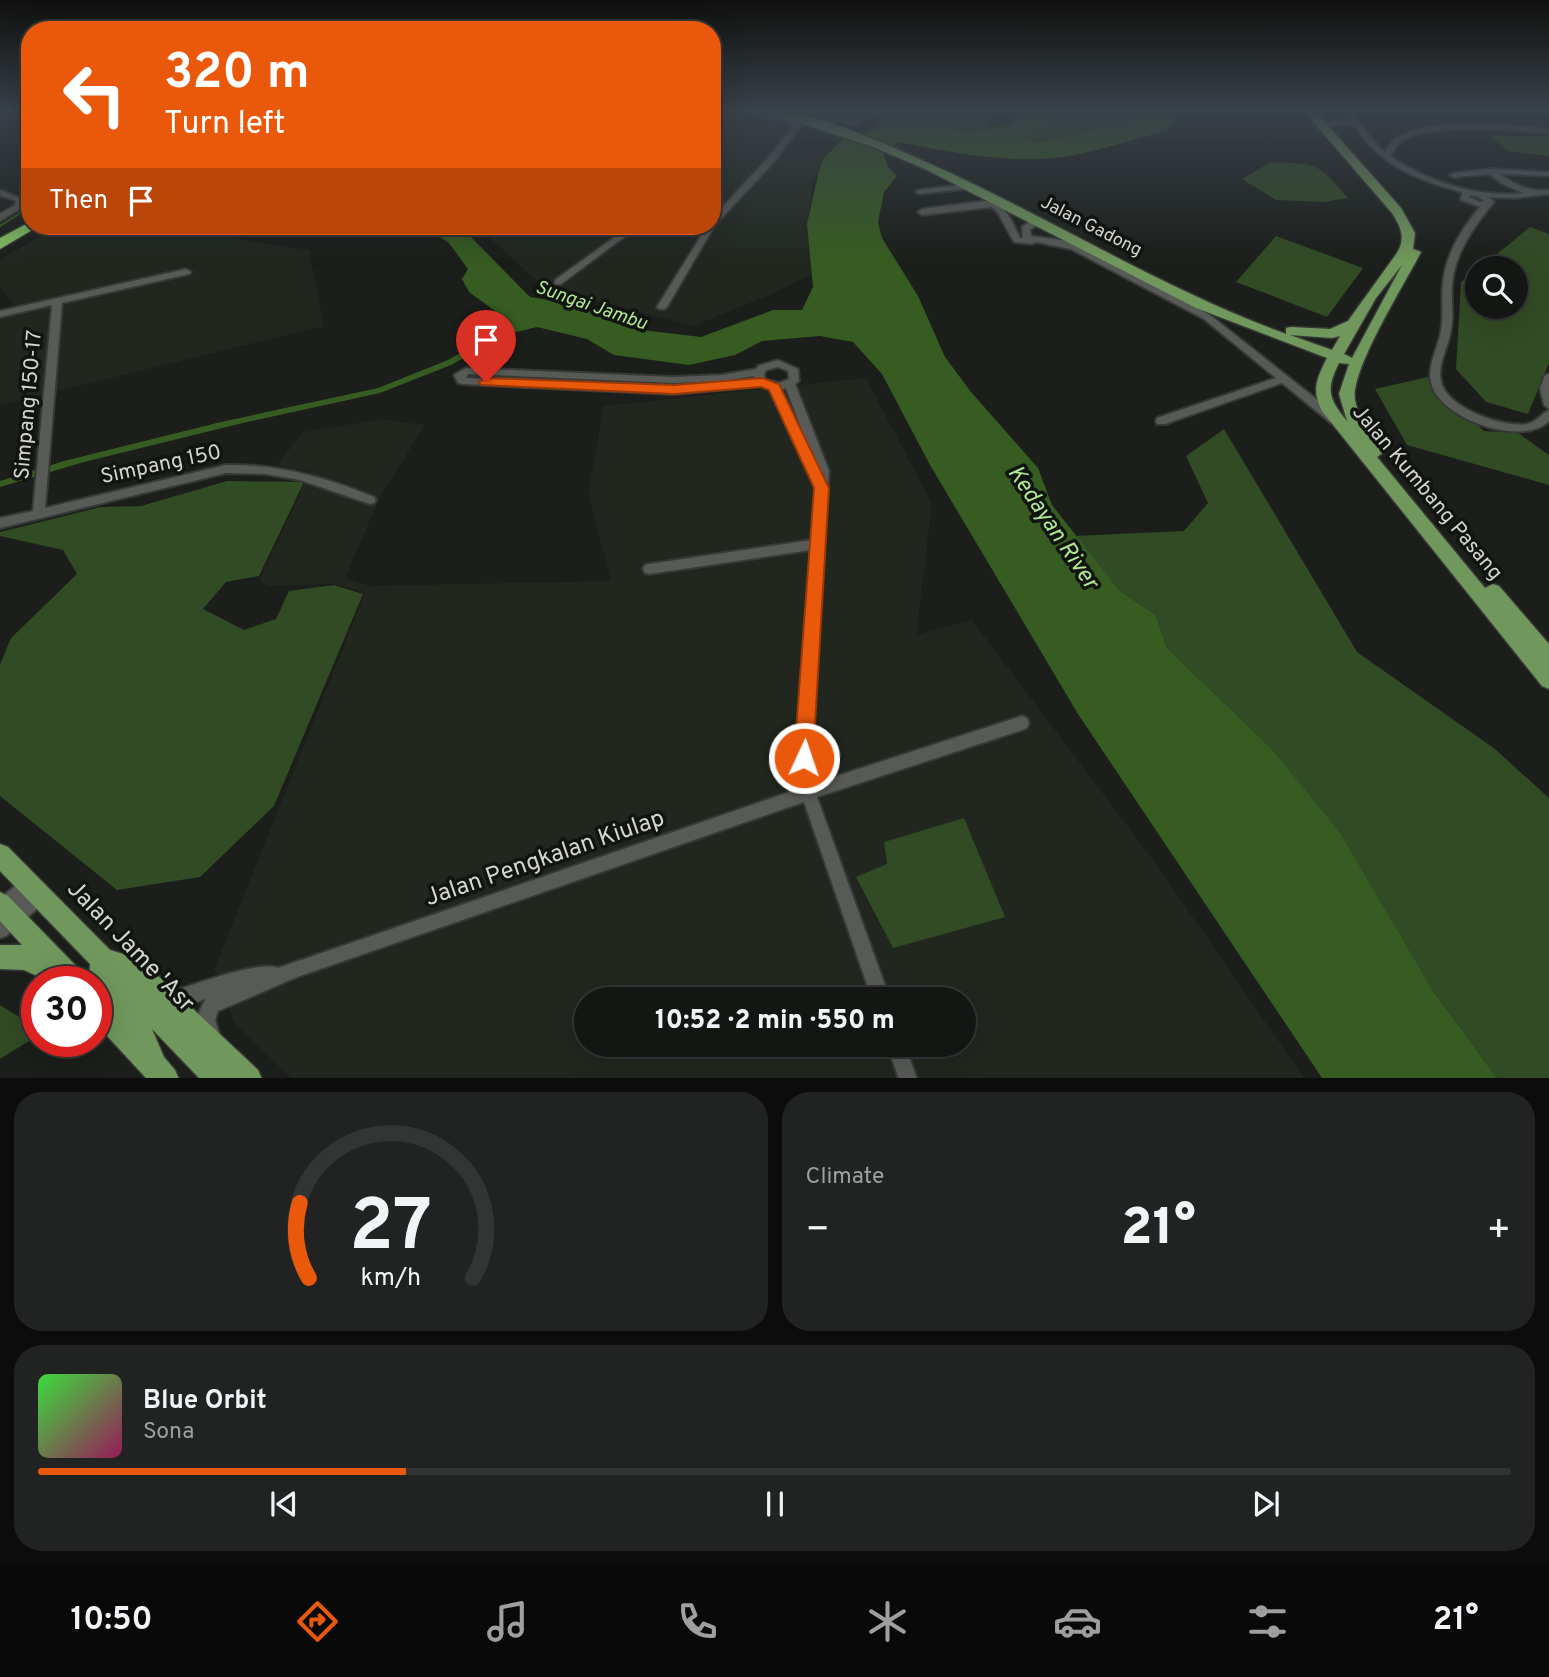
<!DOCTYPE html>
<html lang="en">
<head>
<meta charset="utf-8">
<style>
	body { margin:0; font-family:Overpass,sans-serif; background:#212322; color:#f1f3f6; height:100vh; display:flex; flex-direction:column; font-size:26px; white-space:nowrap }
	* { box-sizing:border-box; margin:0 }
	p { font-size:23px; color:#9d9fa0 }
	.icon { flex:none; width:38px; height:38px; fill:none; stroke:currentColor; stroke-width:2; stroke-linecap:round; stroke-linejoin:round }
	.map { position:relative; height:1078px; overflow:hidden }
	.details { display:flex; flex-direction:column; gap:14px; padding:14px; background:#0b0c0b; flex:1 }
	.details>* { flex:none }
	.hud { position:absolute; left:21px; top:21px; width:700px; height:214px; border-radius:28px; box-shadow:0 7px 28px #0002,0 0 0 2px #333534; background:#ea580c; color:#fff; overflow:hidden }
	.fabs { position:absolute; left:1465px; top:256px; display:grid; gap:14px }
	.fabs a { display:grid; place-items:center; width:63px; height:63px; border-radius:50%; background:#141614; box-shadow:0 7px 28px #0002,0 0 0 2px #333534; font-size:35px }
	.speed { position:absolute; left:21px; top:966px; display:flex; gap:14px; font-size:35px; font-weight:700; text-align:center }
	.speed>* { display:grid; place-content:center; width:91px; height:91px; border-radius:50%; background:#141614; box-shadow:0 7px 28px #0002,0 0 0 2px #333534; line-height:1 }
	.speed .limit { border:10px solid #d22; background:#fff; color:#111 }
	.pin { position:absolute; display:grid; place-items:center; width:60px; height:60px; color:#fff; margin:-72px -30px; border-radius:50% 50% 50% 0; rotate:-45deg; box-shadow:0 0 7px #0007 }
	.pin .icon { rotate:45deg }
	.me { position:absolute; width:77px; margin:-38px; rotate:3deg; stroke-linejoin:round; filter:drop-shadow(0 0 5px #0008) }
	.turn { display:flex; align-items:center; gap:24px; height:147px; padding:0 28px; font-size:32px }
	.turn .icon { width:91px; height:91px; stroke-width:2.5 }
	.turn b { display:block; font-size:49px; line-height:60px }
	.then { display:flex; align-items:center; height:66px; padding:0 28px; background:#0003; gap:14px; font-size:26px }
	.big { font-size:52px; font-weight:800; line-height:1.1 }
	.details .tile { flex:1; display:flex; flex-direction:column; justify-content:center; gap:10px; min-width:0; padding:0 24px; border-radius:28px; background:#212322 }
	.details .dial { align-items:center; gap:0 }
	.dial svg { height:182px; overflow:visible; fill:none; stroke:#333534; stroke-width:7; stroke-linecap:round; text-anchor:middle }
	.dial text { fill:#f1f3f6; stroke:none }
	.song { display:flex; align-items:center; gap:21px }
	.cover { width:84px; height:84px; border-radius:10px; background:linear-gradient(135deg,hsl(120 70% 55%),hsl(330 70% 35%)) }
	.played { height:7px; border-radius:4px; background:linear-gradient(90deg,#ea580c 25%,#333534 25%) }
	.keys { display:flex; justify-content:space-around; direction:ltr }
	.heat { display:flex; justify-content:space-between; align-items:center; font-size:38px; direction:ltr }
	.details .tiles { flex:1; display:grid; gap:14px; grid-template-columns:1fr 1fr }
	.tile:last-child { grid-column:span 2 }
	.trip { position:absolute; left:574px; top:987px; width:402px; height:70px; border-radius:35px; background:#141614; box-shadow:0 7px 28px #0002,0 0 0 2px #333534; font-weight:800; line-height:70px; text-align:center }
	.dock { display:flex; height:112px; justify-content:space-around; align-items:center; background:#080908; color:#9d9fa0 }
	.dock .icon { width:49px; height:49px }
	.dock .on { color:#ea580c }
	.dock b { font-size:32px; color:#f1f3f6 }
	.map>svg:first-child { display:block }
</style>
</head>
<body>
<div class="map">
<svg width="1549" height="1079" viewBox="0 0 1549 1079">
	<rect width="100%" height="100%" fill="#1b1e1a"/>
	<g fill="#21271f" fill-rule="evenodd">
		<polygon points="712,113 803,131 796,134 787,146 823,159 813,180 808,219 812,274 767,296 693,326 542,286 477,226 712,226"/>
		<polygon points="60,226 218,226 240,239 309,250 324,326 0,405 0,309 15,306 0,286 0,259"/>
		<path d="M866,378L932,504L916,635L972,620L1159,868L1304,1078H291L234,1022L215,968L365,593L335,584L270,586L261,583V577L310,472L277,465L303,432L382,419L425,425L380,497L345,578L369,586L611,581L588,493L604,406ZM586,999H964V1045H586Z"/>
	</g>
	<g fill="#314b24">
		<polygon points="900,111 983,111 988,118 987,128 968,133 937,130 873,129 880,120"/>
		<polygon points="1066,111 1145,111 1145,118 1058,140 1028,141 1024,137 1051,125"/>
		<polygon points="1491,136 1549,136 1549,156 1508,151"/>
		<path d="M1271,162C1317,164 1318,162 1348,198L1324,202L1276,200L1242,179Z"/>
		<polygon points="1530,227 1549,234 1549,363 1528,414 1486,402 1456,369 1461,282 1477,270 1477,306 1516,306 1516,268 1480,268"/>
		<polygon points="1276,236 1363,268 1327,317 1236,282"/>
		<polygon points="1428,377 1484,431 1518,433 1549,455 1549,485 1407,445 1375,389"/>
		<polygon points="1224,429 1357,652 1495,749 1549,798 1549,1078 1497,1078 1431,988 1271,748 1167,648 1156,615 1119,590 1074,536 1184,531 1208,503 1186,456"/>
		<polygon points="227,481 304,482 259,576 226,582 203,609 244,630 276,619 289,591 334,585 363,594 274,806 200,877 117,890 0,796 0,665 11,638 77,574 63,550 0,536 0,532 101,507 141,506"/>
		<polygon points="964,818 1005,917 893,948 856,877 887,864 884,842"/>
		<polygon points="0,1005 37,1028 37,1036 0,1059"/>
	</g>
	<path fill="#365c21" d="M1030,111H1066L1051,125L1024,137L1028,141C1052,143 1072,136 1095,130C1112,126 1128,123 1145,118V111H1177L1174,123L1167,130C1136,139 1105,149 1074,155C1015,166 956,153 898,142L883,153L888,167L897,176L884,192L878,222L882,238L918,296L945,357L971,392L1038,468L1052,505L1119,590L1156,615L1167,648L1271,748L1340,833L1431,988L1497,1078H1322L1078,714L930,465L882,374L853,342L820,336L762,341L735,355L689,365L614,355L587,339L537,327L504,335L451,365L380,393L247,422L84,462L0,487V481L64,461L221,422L378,388L448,360L498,332L495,311L469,292L462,279L468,269L449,243L424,226H460L530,297L605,309L633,329L701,337L773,310H802L813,287L807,224L819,171L823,159L843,139L901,122L968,133L1008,124Z"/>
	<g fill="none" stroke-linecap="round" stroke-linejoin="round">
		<polyline stroke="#365c21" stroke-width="2" points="0,226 30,207"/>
		<g stroke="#373936" stroke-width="4">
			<g id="street">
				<polygon points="712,111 720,111 712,117"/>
				<path d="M738,111C758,111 784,114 801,125L775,161L715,225L667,307L665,309H659L657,307L707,226H712V218L769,157L793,126L784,122Z"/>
				<path d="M804,111C821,111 834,119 850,120C860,121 870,111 883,111L853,125Z"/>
				<path d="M1342,111H1350C1363,124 1369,139 1385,152C1389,146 1393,139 1400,136C1435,117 1509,126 1549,129V133C1513,131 1434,122 1404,140C1397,144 1394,150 1390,156C1427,182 1479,198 1523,193L1501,183L1490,174L1454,177L1450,175L1454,173L1491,169L1549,172V176L1500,174C1514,185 1531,192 1549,190V194L1516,198L1489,197L1494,202C1474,226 1454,254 1452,286C1451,301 1454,315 1451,329C1449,346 1437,364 1441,381C1446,408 1503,428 1527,424C1537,422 1541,414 1549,410V421C1523,448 1439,419 1431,383C1427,366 1438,348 1441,331C1444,315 1441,299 1443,283C1445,256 1462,228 1480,207L1461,200L1462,192C1419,181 1378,165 1355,125H1319L1315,123L1319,121H1352ZM1469,195L1477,196L1484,201L1480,202L1469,197Z"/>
				<polygon points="969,184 972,184 972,188 919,194 915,192 919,190"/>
				<polygon points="0,190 25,200 21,208 0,221 0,214 15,205 16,201 0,195"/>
				<path d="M985,201C1007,204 1011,220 1020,238H1023L1022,227L1033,219H1039V223L1030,230L1031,236L1062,240L1077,245L1210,315L1339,417L1340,420L1339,423H1331L1282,383L1165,424H1157L1156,421L1157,418L1276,378L1204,319L1071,249L1036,242L1032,244L1014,242L998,213L992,207L922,215L918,212L922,209Z"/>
				<polygon points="630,226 639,226 561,284 555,284 555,280"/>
				<path d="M186,269L191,272L189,274L62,303L45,508L226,465C279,464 325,477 374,497L376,500L374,503L370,504L300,480L265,474L226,473L0,528V518L33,511L52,305L0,317V311Z"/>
				<path d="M778,360L798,369L799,381L795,384L829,471L811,744L815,783L1022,716L1027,718L1029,723L1027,728L1022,730L817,797L890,999H872L804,802L297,977L218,1011L215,1020L220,1036L217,1042L211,1045L205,1042C197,1025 195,1015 206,999L168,1011L162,1008L159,1002L162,996L168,993C190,986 259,960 278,968L801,788L797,744L811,550L649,574L645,573L643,569L645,565L649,564L812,540L816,488L769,388L762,386L674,394L462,384L458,383L454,375L466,368L673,377L722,375L756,369L758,366ZM778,367L788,371L789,379L779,383L766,380L764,375L766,370ZM468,374L673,383L722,381L754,376L756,380L674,386L466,378ZM786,388L810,452L781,390Z"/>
				<polygon points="1549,374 1549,409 1544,405 1540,388 1545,375"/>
				<polygon points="30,876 36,878 38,884 36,888 40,887 46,889 48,895 46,901 6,936 0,938 0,899 24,878"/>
				<polygon points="887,1045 905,1045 917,1079 899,1079"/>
			</g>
		</g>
		<g stroke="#373936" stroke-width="3">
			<g id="primary">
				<path d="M764,111C810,111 859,133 901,151C1032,206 1152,285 1286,334V328L1291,327L1330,329L1348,321L1397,253C1406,238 1401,227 1392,213L1304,111H1315L1401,208L1415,233L1413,249L1421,252C1406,282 1350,370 1355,400C1359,421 1373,435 1384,452L1377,457L1485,588L1493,584L1499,586L1549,644V689L1542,686L1322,411C1311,390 1317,378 1327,358L1196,308L925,169L873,147ZM1402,265L1352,358L1344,354L1376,298ZM1290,335L1332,338L1340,336L1332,350ZM1339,363L1349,364L1339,394L1347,421C1328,398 1326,389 1339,363Z"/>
				<polygon points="0,844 8,847 110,950 140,959 258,1070 262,1079 200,1079 152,1029 164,1057 175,1070 179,1079 147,1079 96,1024 96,982 89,981 90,964 0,871"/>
				<polygon points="0,892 8,896 83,973 86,982 50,982 24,970 0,969 0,945 22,945 0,921"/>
			</g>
		</g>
		<g stroke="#373936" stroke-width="3">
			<polygon id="highway" points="30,222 30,226 39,226 0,249 0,238"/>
		</g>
		<use href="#street" fill="#575a56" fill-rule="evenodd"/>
		<use href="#primary" fill="#70975c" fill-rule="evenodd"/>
		<use href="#highway" fill="#81c060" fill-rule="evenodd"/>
	</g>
	<linearGradient id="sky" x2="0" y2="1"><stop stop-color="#0f100e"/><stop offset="0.42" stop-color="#394149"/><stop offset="1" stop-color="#394149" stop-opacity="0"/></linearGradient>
	<rect width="1549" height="262" fill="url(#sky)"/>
	<polygon fill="#ea580c" stroke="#983908" stroke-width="2" points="486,378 674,385 762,378 779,384 829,488 813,758 810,765 804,767 797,765 794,758 814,488 769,390 761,387 674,394 481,385 479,382"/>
	<g text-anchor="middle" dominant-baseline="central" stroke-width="7" stroke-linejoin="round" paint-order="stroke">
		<g font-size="18" fill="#d3d5d2" stroke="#121411">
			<text transform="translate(1091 227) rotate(27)">Jalan Gadong</text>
		</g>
		<g font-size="19" font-style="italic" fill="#afe993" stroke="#121411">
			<text transform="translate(591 306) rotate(19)">Sungai Jambu</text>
		</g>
		<g font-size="21" fill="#d3d5d2" stroke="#121411">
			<text transform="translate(29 405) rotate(-85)">Simpang 150-17</text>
			<text transform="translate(161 465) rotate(-12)">Simpang 150</text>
			<text transform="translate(1427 493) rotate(50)">Jalan Kumbang Pasang</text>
		</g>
		<g font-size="23" font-style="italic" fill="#afe993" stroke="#121411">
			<text transform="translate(1052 528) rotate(56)">Kedayan River</text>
		</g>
		<g font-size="24" fill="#d3d5d2" stroke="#121411">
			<text transform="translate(545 859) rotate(-19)">Jalan Pengkalan Kiulap</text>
			<text transform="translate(130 947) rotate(46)">Jalan Jame 'Asr</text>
		</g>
	</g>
</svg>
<div class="fabs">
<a><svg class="icon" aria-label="search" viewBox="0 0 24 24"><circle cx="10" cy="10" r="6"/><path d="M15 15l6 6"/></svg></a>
</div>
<div class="speed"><div class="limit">30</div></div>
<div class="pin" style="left:486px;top:382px;background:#d93025"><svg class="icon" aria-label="arrive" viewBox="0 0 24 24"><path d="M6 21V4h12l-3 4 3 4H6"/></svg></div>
<svg class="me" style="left:804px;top:758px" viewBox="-20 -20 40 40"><circle r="17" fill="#ea580c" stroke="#fff" stroke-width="3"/><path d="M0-11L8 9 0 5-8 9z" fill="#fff"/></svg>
<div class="trip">10:52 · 2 min · 550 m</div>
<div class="hud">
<div class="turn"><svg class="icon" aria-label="left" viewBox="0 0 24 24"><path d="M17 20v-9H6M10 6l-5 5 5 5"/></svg><div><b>320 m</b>Turn left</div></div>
<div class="then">Then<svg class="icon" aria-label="arrive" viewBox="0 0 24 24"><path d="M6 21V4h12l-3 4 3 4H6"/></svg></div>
</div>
</div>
<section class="details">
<div class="tiles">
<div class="tile dial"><svg viewBox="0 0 100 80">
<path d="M14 69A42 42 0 1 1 86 69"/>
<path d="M14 69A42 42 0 0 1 10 36" stroke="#ea580c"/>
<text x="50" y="56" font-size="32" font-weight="700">27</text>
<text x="50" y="72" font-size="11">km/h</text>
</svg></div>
<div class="tile"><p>Climate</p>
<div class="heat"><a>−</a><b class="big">21°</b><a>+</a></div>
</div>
<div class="tile">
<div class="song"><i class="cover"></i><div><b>Blue Orbit</b><p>Sona</p></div></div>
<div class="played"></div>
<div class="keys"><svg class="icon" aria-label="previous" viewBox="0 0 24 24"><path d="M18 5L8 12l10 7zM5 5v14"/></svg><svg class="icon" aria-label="pause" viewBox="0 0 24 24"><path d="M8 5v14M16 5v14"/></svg><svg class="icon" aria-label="next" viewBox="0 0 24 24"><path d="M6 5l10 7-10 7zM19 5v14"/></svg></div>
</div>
</div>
</section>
<nav class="dock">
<b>10:50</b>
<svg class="icon on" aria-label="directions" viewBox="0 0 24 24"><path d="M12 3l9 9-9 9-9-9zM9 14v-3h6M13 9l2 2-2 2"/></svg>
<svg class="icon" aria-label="music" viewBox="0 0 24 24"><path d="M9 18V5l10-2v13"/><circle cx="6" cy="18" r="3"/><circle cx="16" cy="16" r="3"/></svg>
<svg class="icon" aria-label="phone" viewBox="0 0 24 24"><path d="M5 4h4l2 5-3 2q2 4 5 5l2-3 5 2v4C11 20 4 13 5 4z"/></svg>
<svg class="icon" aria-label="climate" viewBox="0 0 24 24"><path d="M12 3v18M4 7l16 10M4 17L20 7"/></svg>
<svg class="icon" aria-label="car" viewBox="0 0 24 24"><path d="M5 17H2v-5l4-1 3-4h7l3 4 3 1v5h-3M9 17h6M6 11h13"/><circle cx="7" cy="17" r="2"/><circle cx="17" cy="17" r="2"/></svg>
<svg class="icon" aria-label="filters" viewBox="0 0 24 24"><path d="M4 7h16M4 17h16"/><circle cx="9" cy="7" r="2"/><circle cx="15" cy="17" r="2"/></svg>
<b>21°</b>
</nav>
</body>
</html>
